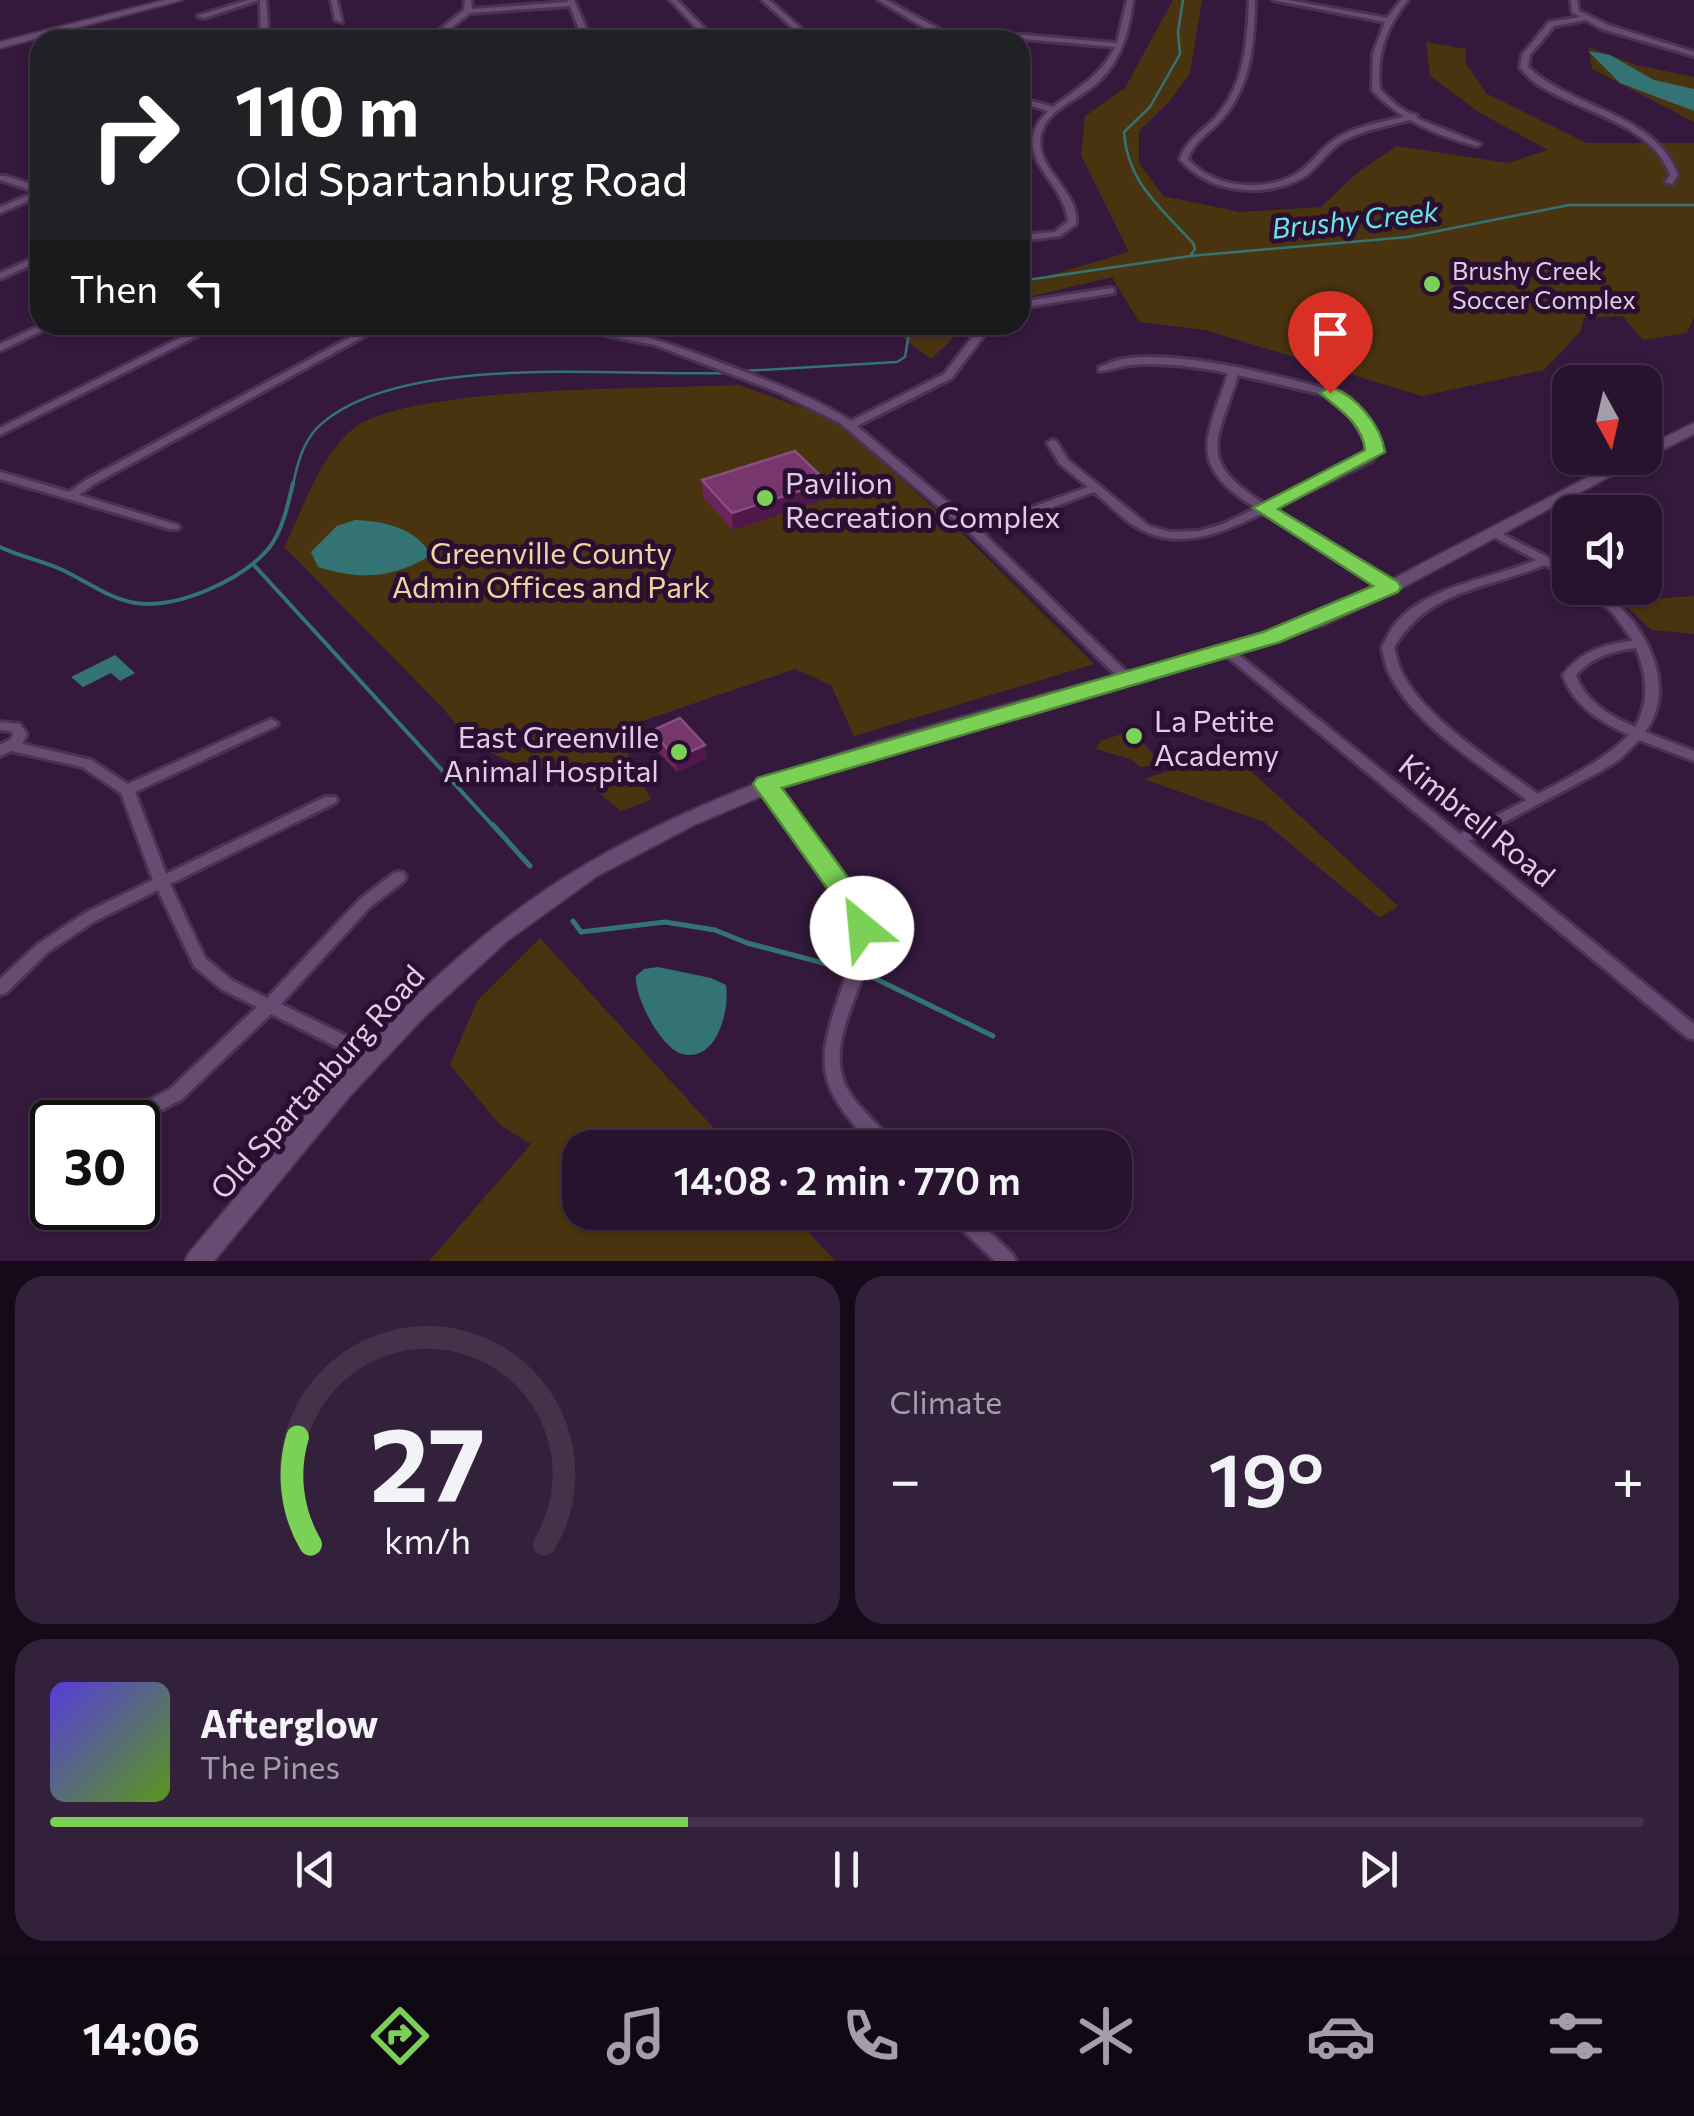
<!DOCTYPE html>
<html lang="en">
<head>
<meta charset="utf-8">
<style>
	body { margin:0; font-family:Commissioner,sans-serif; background:#33203a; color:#f1f3f6; height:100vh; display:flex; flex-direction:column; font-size:38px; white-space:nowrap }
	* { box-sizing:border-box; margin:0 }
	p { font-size:32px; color:#a49eaa }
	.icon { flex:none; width:55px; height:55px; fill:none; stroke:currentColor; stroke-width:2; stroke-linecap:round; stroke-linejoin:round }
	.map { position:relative; height:1261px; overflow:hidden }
	.details { display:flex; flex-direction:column; gap:15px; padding:15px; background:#150a19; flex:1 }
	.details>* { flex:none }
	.hud { position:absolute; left:30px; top:30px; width:1000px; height:305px; border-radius:30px; box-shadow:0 2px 8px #0004,0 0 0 2px #43324a; background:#202124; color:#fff; overflow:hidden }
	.needle { width:65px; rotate:172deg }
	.controls { position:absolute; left:1552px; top:365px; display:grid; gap:20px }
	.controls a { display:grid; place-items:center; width:110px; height:110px; border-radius:20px; background:#27132e; box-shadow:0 2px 8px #0004,0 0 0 2px #43324a; font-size:50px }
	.speed { position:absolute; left:30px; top:1100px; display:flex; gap:20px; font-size:50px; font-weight:700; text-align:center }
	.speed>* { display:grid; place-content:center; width:130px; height:130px; border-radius:50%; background:#27132e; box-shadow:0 2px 8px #0004,0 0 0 2px #43324a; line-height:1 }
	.speed .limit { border:5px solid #111; border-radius:15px; background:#fff; color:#111 }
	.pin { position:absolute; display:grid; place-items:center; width:85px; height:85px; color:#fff; margin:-102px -42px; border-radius:50% 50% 50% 0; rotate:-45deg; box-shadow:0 0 10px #0007 }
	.pin .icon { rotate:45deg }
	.me { position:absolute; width:110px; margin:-55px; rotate:332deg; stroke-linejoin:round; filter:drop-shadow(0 0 8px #0008) }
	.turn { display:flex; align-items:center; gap:35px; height:210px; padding:0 40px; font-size:45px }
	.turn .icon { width:130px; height:130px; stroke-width:2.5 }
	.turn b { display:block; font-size:70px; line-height:85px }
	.then { display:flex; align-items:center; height:95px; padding:0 40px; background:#0003; gap:20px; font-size:38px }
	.big { font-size:75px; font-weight:600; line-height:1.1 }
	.details .card { flex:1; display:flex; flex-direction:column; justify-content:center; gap:15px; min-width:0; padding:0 35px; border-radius:30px; background:#33203a }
	.details .dial { align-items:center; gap:0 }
	.dial svg { height:260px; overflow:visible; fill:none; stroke:#43324a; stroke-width:7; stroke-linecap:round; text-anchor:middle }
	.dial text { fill:#f1f3f6; stroke:none }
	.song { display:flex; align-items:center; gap:30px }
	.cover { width:120px; height:120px; border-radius:15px; background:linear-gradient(135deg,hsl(250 70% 55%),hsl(90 70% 35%)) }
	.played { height:10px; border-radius:5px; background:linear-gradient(90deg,#7bd156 40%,#43324a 40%) }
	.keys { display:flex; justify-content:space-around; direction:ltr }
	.heat { display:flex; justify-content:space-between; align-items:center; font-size:55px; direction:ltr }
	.details .tiles { flex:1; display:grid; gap:15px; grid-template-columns:1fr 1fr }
	.card:last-child { grid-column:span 2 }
	.trip { position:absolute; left:562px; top:1130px; width:570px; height:100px; border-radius:30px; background:#27132e; box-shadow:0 2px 8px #0004,0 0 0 2px #43324a; font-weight:600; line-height:100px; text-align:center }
	.tab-bar { display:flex; height:160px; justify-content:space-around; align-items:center; background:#100812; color:#a49eaa }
	.tab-bar .icon { width:70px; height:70px }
	.tab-bar .selected { color:#7bd156 }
	.tab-bar b { font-size:45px; color:#f1f3f6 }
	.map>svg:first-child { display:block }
</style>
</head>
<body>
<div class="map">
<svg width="1694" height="1261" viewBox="0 0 1694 1261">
	<rect width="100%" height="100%" fill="#34193d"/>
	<g fill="#4a340f">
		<polygon points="1173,0 1202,0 1190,73 1169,102 1139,131 1139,163 1163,196 1240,212 1321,207 1356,174 1396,146 1508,163 1548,150 1480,113 1430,76 1426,42 1466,49 1466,64 1487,94 1587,143 1694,143 1694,318 1687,333 1643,340 1622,316 1584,318 1580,332 1544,370 1422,396 1205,330 1139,322 1112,277 1020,299 1020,284 1129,252 1081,155 1085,116 1125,88"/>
		<polygon points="1589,47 1636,65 1694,77 1694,122 1592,69"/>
		<polygon points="886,325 967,325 931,359"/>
		<path d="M739,385L833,419L964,535L1094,664L854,736L831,685L795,669L616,730L651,800L621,811L579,776L517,764L473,745L441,706L284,547C304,508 319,457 353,429C406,385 661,389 739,385Z"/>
		<polygon points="1694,596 1694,634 1651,630 1621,601"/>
		<polygon points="1125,733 1135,733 1156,758 1155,765 1140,767 1130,759 1096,749 1100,741"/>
		<polygon points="1228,750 1398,906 1380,918 1264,822 1144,779"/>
		<polygon points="540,938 731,1147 580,1148 580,1212 791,1213 835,1261 429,1261 531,1144 500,1125 450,1065 477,1001"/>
	</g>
	<g fill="#347374">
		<polygon points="1588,51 1610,55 1654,80 1694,89 1694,111 1620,83"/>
		<path d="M355,520C384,521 416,528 431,555C392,579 360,580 318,567L311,552L337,526Z"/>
		<polygon points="115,655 135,673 120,681 111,673 83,687 71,677"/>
		<path d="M658,967L711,978L726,985C730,1009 717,1063 682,1054C661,1048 634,997 636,976L644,969Z"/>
	</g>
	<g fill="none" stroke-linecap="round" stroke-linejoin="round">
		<g stroke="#347374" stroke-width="2.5">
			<path d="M1183,0L1178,32L1180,54L1150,107L1124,132C1127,182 1161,208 1193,243L1195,249L1190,256"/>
			<polyline points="1020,281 1190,256 1408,237 1569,205 1694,205"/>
			<polyline points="743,371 897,362 905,357 910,327 915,325"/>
			<path d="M293,485C297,465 302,445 316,429C393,350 624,377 728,373"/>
		</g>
		<g stroke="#347374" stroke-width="4">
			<path d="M0,547C19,556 39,560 58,568C84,579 108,599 136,603C178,609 242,580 269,548C283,530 288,504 293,483"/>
			<polyline points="253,564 495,828"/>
		</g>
		<g stroke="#347374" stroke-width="5">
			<polyline points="493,825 530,866"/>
			<polyline points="573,921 581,932 665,922 715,930 747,943 831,965"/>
			<polyline points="872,977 993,1036"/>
		</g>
		<g stroke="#4a3351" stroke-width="6">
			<g id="street">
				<polygon points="248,0 259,0 204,18 197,16"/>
				<polygon points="260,0 266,0 269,40 261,40"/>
				<polygon points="331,0 337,0 342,22 335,20"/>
				<polygon points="465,0 471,0 472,9 568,2 568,0 574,0 591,40 583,40 570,6 470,13 436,40 427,40 464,10"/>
				<polygon points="670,0 677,0 716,40 708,40"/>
				<polygon points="762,0 769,0 814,40 806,40"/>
				<path d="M878,0H886L939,29L944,36L1024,35L1117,43L1127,0H1133C1129,31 1122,60 1097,83C1080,99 1048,108 1041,134C1033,169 1080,190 1076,224L1060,236L1020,241V235L1055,232L1068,221C1064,178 1005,155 1048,111L1020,102V98L1053,107C1078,88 1101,76 1115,47L1024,39L940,40L933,33Z"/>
				<path d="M1249,0H1255C1254,43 1252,83 1223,118C1211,132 1194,140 1188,159C1213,188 1263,193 1296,174C1312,165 1321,147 1337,138C1357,126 1381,122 1404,117L1383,101L1372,90L1373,53L1385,22L1273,0H1287L1387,18L1401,0H1408C1386,27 1376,55 1380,89C1390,100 1403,113 1417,115V118L1426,122L1481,144L1477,146C1453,140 1431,132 1410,120C1387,126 1363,130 1343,141C1326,151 1318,169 1302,178C1264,199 1207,193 1180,159C1186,140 1202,132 1215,118C1245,85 1247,43 1249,0Z"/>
				<path d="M1571,0H1577L1579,11L1608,25L1694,52V56L1602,29L1586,20L1554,26L1530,55L1528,67C1571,108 1657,114 1678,175L1672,184L1665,182L1670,175C1652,123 1579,112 1537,84C1531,80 1525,73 1520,68L1522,55L1549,22L1580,17L1572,12Z"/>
				<polygon points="0,176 6,176 40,187 40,196 0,213 0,207 36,192 0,180"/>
				<polygon points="40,255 40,261 0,279 0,273"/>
				<polygon points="1111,288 1114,289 1114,293 1020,308 1020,302"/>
				<polygon points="41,325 54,325 0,351 0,344"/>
				<polygon points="206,325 219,325 0,435 0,428"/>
				<polygon points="373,325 385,325 94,484 79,495 178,525 180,527 178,529 170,529 0,479 0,472 69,492 86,480"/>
				<path d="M565,325C628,325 687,350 745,372C781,386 818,400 851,421L944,374L982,325H992L952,378L857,426L977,527L1088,487L1060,464L1047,443L1052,440L1056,441L1068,460L1149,526L1170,532L1199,531L1223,524L1256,508C1185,464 1207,439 1228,373C1196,367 1163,362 1131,365C1120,366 1110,371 1099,371V367C1107,364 1114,361 1122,359C1181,349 1283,377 1342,393L1351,399L1381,449L1372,461L1272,509L1396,587L1394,590H1386L1263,513C1226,531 1184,550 1144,531C1126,523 1110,505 1094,492L983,533L1133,678L1132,681H1122L971,534L840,423L780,393L655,345L570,328ZM1238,375L1334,397L1343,403L1370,449L1364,457L1265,504C1194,460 1218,440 1238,375Z"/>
				<path d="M1493,529L1570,569V578L1545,565C1489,588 1426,590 1394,648C1396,656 1398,664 1401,671C1424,719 1496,763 1538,794C1570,777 1603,761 1629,735C1600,721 1573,706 1563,675C1580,652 1604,644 1633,641L1613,613L1585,588H1598C1641,619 1681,682 1645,732L1694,751V761L1639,740L1620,759L1601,771L1469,841L1694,1024V1039L1688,1038L1219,650L1221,647H1229L1460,834L1527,800C1481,765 1413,725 1388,671C1385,664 1384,655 1382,648C1385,641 1389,633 1393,627C1423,586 1492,579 1536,560L1489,534L1487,532ZM1636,648C1647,675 1650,702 1635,727C1610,716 1585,702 1576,675C1592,657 1612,651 1636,648Z"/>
				<polygon points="271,719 278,723 276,726 135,792 166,874 325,797 335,797 337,800 335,803 170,884 205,958 233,981 267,998 360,899 394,873 399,872 404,873 406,877 404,881 370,907 281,1004 377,1051 379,1056 377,1061 371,1063 365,1061 271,1014 182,1099 141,1121 106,1122 108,1117 136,1108 170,1089 257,1007 221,989 194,966 158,890 95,921 48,952 6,993 0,995 0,979 38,944 85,913 153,880 121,793 82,767 11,751 0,756 0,745 11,739 13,734 11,731 0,730 0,722 20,724 27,734 22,744 91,760 128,784"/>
				<path d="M766,779L771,781C799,818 858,881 869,926C880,973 824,1029 844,1082C855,1109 882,1124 896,1148H876C813,1084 815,1064 844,982C850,965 857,947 854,929C848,889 787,822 761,787L759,784L761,781Z"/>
				<polygon points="947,1212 969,1212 1013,1255 1016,1261 995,1261 950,1218"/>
			</g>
		</g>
		<g stroke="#4a3351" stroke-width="4">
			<g id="secondary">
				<polygon points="165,0 182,0 0,48 0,42"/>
				<polygon points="1694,423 1694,434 1650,456 1645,458 1645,447"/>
				<path d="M1625,458H1644L1396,591L1324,625L1219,658L899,747L795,782L694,825L597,876L507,941L425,1016L349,1097L214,1261H185L189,1253C308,1112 424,960 585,865C753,766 945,722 1131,671C1191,654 1251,639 1309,618C1354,602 1396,577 1438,555C1501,523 1563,490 1625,458Z"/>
			</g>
		</g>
		<use href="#street" fill="#684b72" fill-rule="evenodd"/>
		<use href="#secondary" fill="#684b72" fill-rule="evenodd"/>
	</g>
	<g fill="#6b245d">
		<polygon points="702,480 827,482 827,499 733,530 703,497"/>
		<polygon points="651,731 705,745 706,759 677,772 652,745"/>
	</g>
	<g fill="#50184a">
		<polygon points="827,482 827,499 733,530 732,513"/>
		<polygon points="705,745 706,759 677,772 676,758"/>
	</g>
	<g fill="#77366c" stroke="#874e7e" stroke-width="2.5">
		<polygon points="795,451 827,482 732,513 702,480"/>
		<polygon points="680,718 705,745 676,758 651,731"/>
	</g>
	<path fill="#7bd156" stroke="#508838" stroke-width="2.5" d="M1330,387C1356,395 1381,425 1385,452L1278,509L1398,582L1401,587L1398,592L1280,642L782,788L861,895L875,928L871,936L862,939L852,936L839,905L757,790L753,784L757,778L1263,632L1373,586L1253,508L1365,450C1362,422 1338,409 1320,393Z"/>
	<g fill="#7bd156" stroke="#2a0f32" stroke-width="4">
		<circle cx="1432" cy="284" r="10"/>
		<circle cx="765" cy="498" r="10"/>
		<circle cx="1134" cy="736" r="10"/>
		<circle cx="679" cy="752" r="10"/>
	</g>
	<g text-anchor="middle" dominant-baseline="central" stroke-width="10" stroke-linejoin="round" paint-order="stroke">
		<g font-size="25" fill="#decde4" stroke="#2a0f32" text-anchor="start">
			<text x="1452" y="270">Brushy Creek<tspan x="1452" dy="29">Soccer Complex</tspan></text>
		</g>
		<g font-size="28" font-style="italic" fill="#65e8eb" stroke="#2a0f32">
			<text transform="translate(1355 219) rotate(-6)">Brushy Creek</text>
		</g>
		<g font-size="30" fill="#decde4" stroke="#2a0f32" text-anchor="start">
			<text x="785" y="481">Pavilion<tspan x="785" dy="34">Recreation Complex</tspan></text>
			<text x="1154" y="719">La Petite<tspan x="1154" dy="34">Academy</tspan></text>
			<text x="659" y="735" text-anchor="end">East Greenville<tspan x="659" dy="34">Animal Hospital</tspan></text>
		</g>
		<g font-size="30" fill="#f5d2a0" stroke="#2a0f32">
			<text x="551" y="551">Greenville County<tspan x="551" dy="34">Admin Offices and Park</tspan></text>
		</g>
		<g font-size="30" fill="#decde4" stroke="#2a0f32">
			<text transform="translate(1478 819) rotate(39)">Kimbrell Road</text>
			<text transform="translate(316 1081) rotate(-48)">Old Spartanburg Road</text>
		</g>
	</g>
</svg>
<div class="controls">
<a><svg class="needle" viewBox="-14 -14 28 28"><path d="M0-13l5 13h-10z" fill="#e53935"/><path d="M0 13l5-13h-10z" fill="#a49eaa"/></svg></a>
<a><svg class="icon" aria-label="sound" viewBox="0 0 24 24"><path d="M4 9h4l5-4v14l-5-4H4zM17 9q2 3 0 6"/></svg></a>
</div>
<div class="speed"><div class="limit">30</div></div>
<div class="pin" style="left:1330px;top:393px;background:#d93025"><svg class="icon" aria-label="arrive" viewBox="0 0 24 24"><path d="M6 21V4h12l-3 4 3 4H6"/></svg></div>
<svg class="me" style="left:862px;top:928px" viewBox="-20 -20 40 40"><circle r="19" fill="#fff"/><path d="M0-13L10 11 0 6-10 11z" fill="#7bd156"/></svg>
<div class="trip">14:08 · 2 min · 770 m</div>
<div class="hud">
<div class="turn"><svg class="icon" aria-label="right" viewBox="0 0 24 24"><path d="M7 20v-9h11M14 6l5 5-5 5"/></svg><div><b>110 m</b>Old Spartanburg Road</div></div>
<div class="then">Then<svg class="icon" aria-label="left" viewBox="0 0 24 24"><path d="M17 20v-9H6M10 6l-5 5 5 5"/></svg></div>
</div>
</div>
<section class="details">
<div class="tiles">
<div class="card dial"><svg viewBox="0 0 100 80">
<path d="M14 69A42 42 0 1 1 86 69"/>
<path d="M14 69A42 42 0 0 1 10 36" stroke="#7bd156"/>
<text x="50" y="56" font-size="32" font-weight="700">27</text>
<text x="50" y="72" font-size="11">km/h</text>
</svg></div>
<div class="card"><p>Climate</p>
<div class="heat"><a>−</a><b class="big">19°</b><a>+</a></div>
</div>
<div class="card">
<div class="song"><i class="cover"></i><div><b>Afterglow</b><p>The Pines</p></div></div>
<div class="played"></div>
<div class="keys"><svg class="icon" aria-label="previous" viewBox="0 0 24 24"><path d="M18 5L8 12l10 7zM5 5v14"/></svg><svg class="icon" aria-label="pause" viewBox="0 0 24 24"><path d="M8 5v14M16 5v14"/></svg><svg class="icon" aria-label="next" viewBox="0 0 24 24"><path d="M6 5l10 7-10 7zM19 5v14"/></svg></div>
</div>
</div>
</section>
<nav class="tab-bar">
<b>14:06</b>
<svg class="icon selected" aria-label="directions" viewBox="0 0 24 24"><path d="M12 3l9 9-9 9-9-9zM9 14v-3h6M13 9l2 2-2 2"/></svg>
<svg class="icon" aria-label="music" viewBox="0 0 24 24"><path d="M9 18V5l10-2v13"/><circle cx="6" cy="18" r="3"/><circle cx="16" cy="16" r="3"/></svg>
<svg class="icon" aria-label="phone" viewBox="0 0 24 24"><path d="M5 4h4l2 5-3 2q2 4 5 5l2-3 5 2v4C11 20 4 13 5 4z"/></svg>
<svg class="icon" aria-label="climate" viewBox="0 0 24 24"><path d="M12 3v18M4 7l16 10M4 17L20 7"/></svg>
<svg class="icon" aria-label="car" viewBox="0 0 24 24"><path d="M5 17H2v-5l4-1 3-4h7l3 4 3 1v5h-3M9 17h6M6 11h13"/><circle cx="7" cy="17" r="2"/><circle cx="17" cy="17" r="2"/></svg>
<svg class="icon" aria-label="filters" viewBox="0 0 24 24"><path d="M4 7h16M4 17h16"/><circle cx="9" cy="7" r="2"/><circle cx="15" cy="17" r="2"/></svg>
</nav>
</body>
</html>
